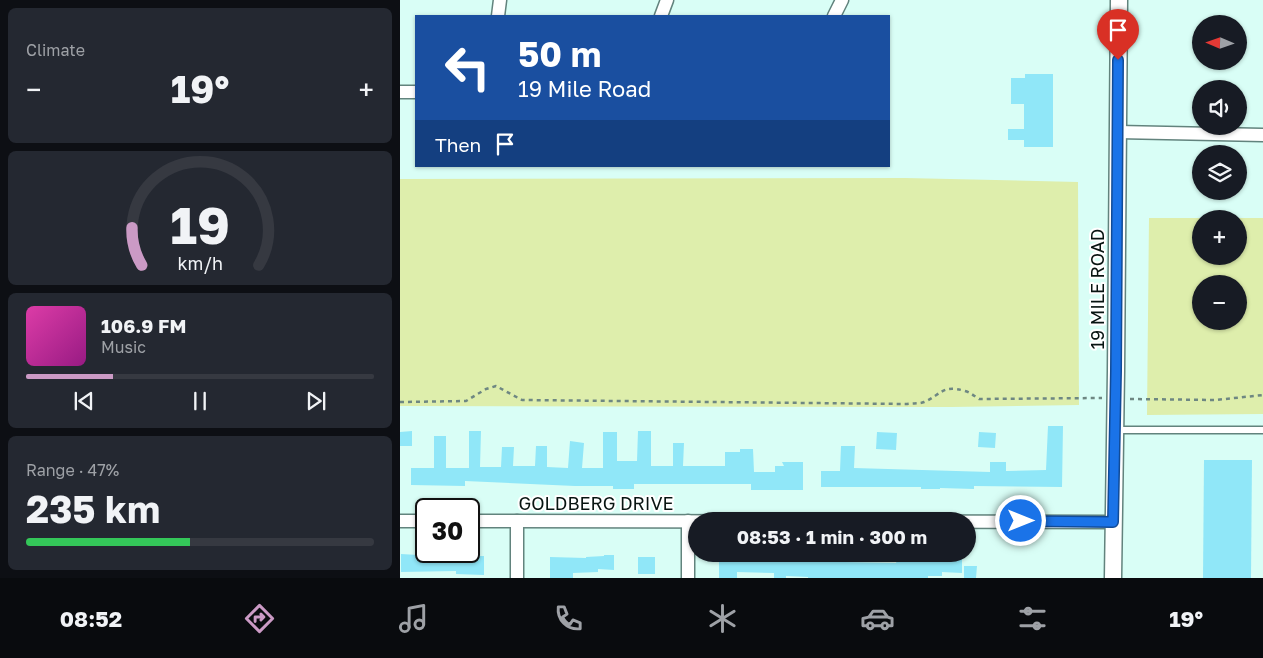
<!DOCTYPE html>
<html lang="en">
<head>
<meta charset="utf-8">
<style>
	body { margin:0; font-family:"Golos Text",sans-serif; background:#242831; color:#f1f3f6; height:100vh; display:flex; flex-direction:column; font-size:19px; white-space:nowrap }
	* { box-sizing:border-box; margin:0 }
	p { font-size:16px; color:#9ea1a6 }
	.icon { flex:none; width:28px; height:28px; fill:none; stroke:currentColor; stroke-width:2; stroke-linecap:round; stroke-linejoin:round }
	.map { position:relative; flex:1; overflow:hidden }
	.drawer { display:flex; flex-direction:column; gap:8px; padding:8px; background:#0d0f14; width:400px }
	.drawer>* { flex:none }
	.hud { position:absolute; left:15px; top:15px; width:475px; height:152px; border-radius:0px; box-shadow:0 1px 4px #0004; background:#1a4fa0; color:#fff; overflow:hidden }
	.needle { width:32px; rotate:272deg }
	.tools { position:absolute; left:792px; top:15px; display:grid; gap:10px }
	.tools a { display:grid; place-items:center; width:55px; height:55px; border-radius:50%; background:#171b24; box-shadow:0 1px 4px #0004; font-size:25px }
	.speed { position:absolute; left:15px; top:498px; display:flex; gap:10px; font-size:25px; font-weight:700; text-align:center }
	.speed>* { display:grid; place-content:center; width:65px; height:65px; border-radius:50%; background:#171b24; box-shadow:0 1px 4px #0004; line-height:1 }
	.speed .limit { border:2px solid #111; border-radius:8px; background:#fff; color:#111 }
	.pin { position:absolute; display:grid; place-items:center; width:42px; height:42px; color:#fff; margin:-51px -21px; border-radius:50% 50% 50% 0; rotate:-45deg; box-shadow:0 0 5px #0007 }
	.pin .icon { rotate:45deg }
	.me { position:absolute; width:55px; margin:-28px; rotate:90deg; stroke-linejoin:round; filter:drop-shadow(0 0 4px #0008) }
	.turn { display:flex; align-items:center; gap:18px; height:105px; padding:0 20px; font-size:22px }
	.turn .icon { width:65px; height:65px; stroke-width:2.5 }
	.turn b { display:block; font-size:35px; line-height:42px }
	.then { display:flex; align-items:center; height:48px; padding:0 20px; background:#0003; gap:10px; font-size:19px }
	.big { font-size:38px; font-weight:700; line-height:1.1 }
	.drawer .tile { flex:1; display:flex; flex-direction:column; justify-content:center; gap:8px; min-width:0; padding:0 18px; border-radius:8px; background:#242831 }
	.drawer .dial { align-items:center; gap:0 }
	.dial svg { height:130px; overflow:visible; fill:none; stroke:#363941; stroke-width:7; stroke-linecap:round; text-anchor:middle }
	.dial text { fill:#f1f3f6; stroke:none }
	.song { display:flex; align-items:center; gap:15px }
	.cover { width:60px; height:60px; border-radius:8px; background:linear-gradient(135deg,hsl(320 70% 55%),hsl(310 70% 35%)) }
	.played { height:5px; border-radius:2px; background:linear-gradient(90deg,#cb9ac5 25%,#363941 25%) }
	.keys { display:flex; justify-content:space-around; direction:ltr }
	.heat { display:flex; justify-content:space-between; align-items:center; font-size:28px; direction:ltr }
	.charge { height:8px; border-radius:4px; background:linear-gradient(90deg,#34c759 47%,#363941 0) }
	.trip { position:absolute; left:288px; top:512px; width:288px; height:50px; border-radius:25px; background:#171b24; box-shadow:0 1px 4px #0004; font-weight:700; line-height:50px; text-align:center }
	.tab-bar { display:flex; height:80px; justify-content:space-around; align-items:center; background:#090b0e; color:#9ea1a6 }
	.tab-bar .icon { width:35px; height:35px }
	.tab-bar .active { color:#cb9ac5 }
	.tab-bar b { font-size:22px; color:#f1f3f6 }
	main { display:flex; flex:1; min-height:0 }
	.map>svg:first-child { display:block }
</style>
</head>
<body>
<main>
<section class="drawer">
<div class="tile"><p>Climate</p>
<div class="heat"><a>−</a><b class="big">19°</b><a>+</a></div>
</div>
<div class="tile dial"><svg viewBox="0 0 100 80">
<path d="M14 69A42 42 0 1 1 86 69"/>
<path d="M14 69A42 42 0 0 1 8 46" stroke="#cb9ac5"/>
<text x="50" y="56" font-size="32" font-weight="700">19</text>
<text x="50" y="72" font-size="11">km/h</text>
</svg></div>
<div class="tile">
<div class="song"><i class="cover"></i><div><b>106.9 FM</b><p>Music</p></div></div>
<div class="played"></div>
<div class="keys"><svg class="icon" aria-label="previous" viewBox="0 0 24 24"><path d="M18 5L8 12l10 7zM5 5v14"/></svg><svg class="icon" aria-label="pause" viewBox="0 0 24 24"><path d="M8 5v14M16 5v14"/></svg><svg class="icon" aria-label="next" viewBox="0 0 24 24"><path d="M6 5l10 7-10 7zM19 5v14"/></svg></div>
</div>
<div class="tile"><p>Range · 47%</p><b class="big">235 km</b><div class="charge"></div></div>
</section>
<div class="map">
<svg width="863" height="578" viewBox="0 0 863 578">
	<rect width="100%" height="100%" fill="#d9fef6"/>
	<g fill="#deeeac" fill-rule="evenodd">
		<polygon points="505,178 678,182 679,405 551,407 0,406 0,179"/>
		<path d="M749,218H863V414L747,415ZM801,219H839V256H801ZM801,284H839V321H801Z"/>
	</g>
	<g fill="#90e7f8">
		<polygon points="625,74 653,74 653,147 624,147 624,140 608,140 608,129 624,129 624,104 611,104 611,78 625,78"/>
		<polygon points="648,426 663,426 662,487 574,486 574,489 540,488 540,489 521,489 521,487 421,487 421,471 440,471 441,446 455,446 454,468 590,472 590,462 606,462 606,471 646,470"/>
		<polygon points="12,431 12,446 0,446 0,432"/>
		<polygon points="69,431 81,431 80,467 101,467 102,447 114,447 113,466 135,466 136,446 147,446 147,467 168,468 170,441 184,443 182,468 203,468 203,432 217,432 217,461 237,461 238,431 251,431 251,466 273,466 273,443 284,443 283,466 325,466 325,452 340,452 340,449 353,449 354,472 375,472 375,466 384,466 382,462 403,462 403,490 351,490 351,484 234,484 234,489 213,489 213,486 175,486 65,481 65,486 11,485 11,468 34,468 34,436 46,436 46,468 69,468"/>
		<polygon points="477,432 497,433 496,450 476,449"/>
		<polygon points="579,432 596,433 595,448 578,447"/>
		<polygon points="804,460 852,460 851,578 803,578"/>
		<polygon points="1,554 18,555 18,557 84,556 84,575 56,574 56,571 1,572"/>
		<polygon points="204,555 214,555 214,570 198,569 198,572 173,573 173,578 150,578 150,557 186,558 186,557 204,556"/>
		<rect x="238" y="557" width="17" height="17"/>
		<polygon points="531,557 562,557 562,573 542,572 542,576 528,576 528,578 408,578 408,577 386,576 386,578 374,578 374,573 337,572 337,578 319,578 319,560 393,559 393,561 496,563 497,560 531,560"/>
		<polygon points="564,566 577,566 576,578 564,578"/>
	</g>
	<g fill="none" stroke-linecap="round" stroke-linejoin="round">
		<g stroke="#62837d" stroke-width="9">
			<polyline id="service" points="716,430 863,430"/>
		</g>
		<g stroke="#62837d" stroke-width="15">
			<g id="minor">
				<polyline points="98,16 100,0"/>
				<polyline points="261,16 267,0"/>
				<polyline points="434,16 442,0"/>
				<polyline points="0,92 16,92"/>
				<polyline points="718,132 863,135"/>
				<polyline points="0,521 26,521"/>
				<polyline points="69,521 713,522"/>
				<polyline points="117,578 117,521"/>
				<polyline points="288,578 288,521"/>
			</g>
		</g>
		<g stroke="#62837d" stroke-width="19">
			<polyline id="tertiary" points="713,578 716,371 719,0"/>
		</g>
		<g stroke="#6e8782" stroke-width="2.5" stroke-dasharray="4 4" stroke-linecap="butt">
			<polyline points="730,399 816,400 863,395"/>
			<path d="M0,402L66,401L86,389L96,386L122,400L507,404C513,403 519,404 524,402C541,395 542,384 565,391C570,392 574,396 579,399L702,398"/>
		</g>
		<use href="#service" stroke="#fff" stroke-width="6"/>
		<use href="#minor" stroke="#fff" stroke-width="12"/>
		<use href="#tertiary" stroke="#fff" stroke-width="16"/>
	</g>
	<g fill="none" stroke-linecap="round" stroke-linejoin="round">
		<g stroke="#114b97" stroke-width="12">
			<polyline id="route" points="621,521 713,522 716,371 718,60"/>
		</g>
		<use href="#route" stroke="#1a73e8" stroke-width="9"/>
	</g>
	<g text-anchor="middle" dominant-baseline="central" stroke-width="4" stroke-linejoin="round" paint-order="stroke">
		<g font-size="18" fill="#071411" stroke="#fff">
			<text transform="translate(697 289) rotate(-90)">19 MILE ROAD</text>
			<text x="196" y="503">GOLDBERG DRIVE</text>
		</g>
	</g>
</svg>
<div class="tools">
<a><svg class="needle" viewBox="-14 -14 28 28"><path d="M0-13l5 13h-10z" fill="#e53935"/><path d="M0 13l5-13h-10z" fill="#9ea1a6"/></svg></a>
<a><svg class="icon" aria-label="sound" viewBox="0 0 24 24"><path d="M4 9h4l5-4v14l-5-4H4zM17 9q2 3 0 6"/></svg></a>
<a><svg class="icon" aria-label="layers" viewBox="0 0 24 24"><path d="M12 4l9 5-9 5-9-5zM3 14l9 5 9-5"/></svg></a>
<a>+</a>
<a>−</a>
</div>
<div class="speed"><div class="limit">30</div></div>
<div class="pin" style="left:718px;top:60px;background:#d93025"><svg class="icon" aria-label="arrive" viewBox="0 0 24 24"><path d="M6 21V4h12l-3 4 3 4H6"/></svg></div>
<svg class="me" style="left:621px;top:521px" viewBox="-20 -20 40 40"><circle r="17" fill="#1a73e8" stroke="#fff" stroke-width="3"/><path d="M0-11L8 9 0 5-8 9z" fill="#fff"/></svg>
<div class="trip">08:53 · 1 min · 300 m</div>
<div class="hud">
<div class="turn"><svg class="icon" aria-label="left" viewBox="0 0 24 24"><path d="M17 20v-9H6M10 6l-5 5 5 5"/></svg><div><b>50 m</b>19 Mile Road</div></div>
<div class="then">Then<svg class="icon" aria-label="arrive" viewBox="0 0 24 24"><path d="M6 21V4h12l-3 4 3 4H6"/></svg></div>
</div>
</div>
</main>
<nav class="tab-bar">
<b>08:52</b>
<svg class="icon active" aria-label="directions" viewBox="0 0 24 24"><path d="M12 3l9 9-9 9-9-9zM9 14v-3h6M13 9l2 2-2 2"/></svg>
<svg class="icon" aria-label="music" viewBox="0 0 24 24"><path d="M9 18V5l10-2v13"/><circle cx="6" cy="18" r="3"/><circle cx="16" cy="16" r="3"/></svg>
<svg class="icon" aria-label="phone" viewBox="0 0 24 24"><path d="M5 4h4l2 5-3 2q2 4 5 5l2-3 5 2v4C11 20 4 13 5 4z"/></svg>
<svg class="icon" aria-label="climate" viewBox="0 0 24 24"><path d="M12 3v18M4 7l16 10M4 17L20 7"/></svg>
<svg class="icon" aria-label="car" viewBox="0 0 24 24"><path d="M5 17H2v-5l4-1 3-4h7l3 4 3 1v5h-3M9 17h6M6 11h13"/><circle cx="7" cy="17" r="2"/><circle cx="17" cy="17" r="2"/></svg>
<svg class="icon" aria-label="filters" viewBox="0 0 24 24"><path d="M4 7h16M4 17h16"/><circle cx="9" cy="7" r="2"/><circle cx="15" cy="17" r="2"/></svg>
<b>19°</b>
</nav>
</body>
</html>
